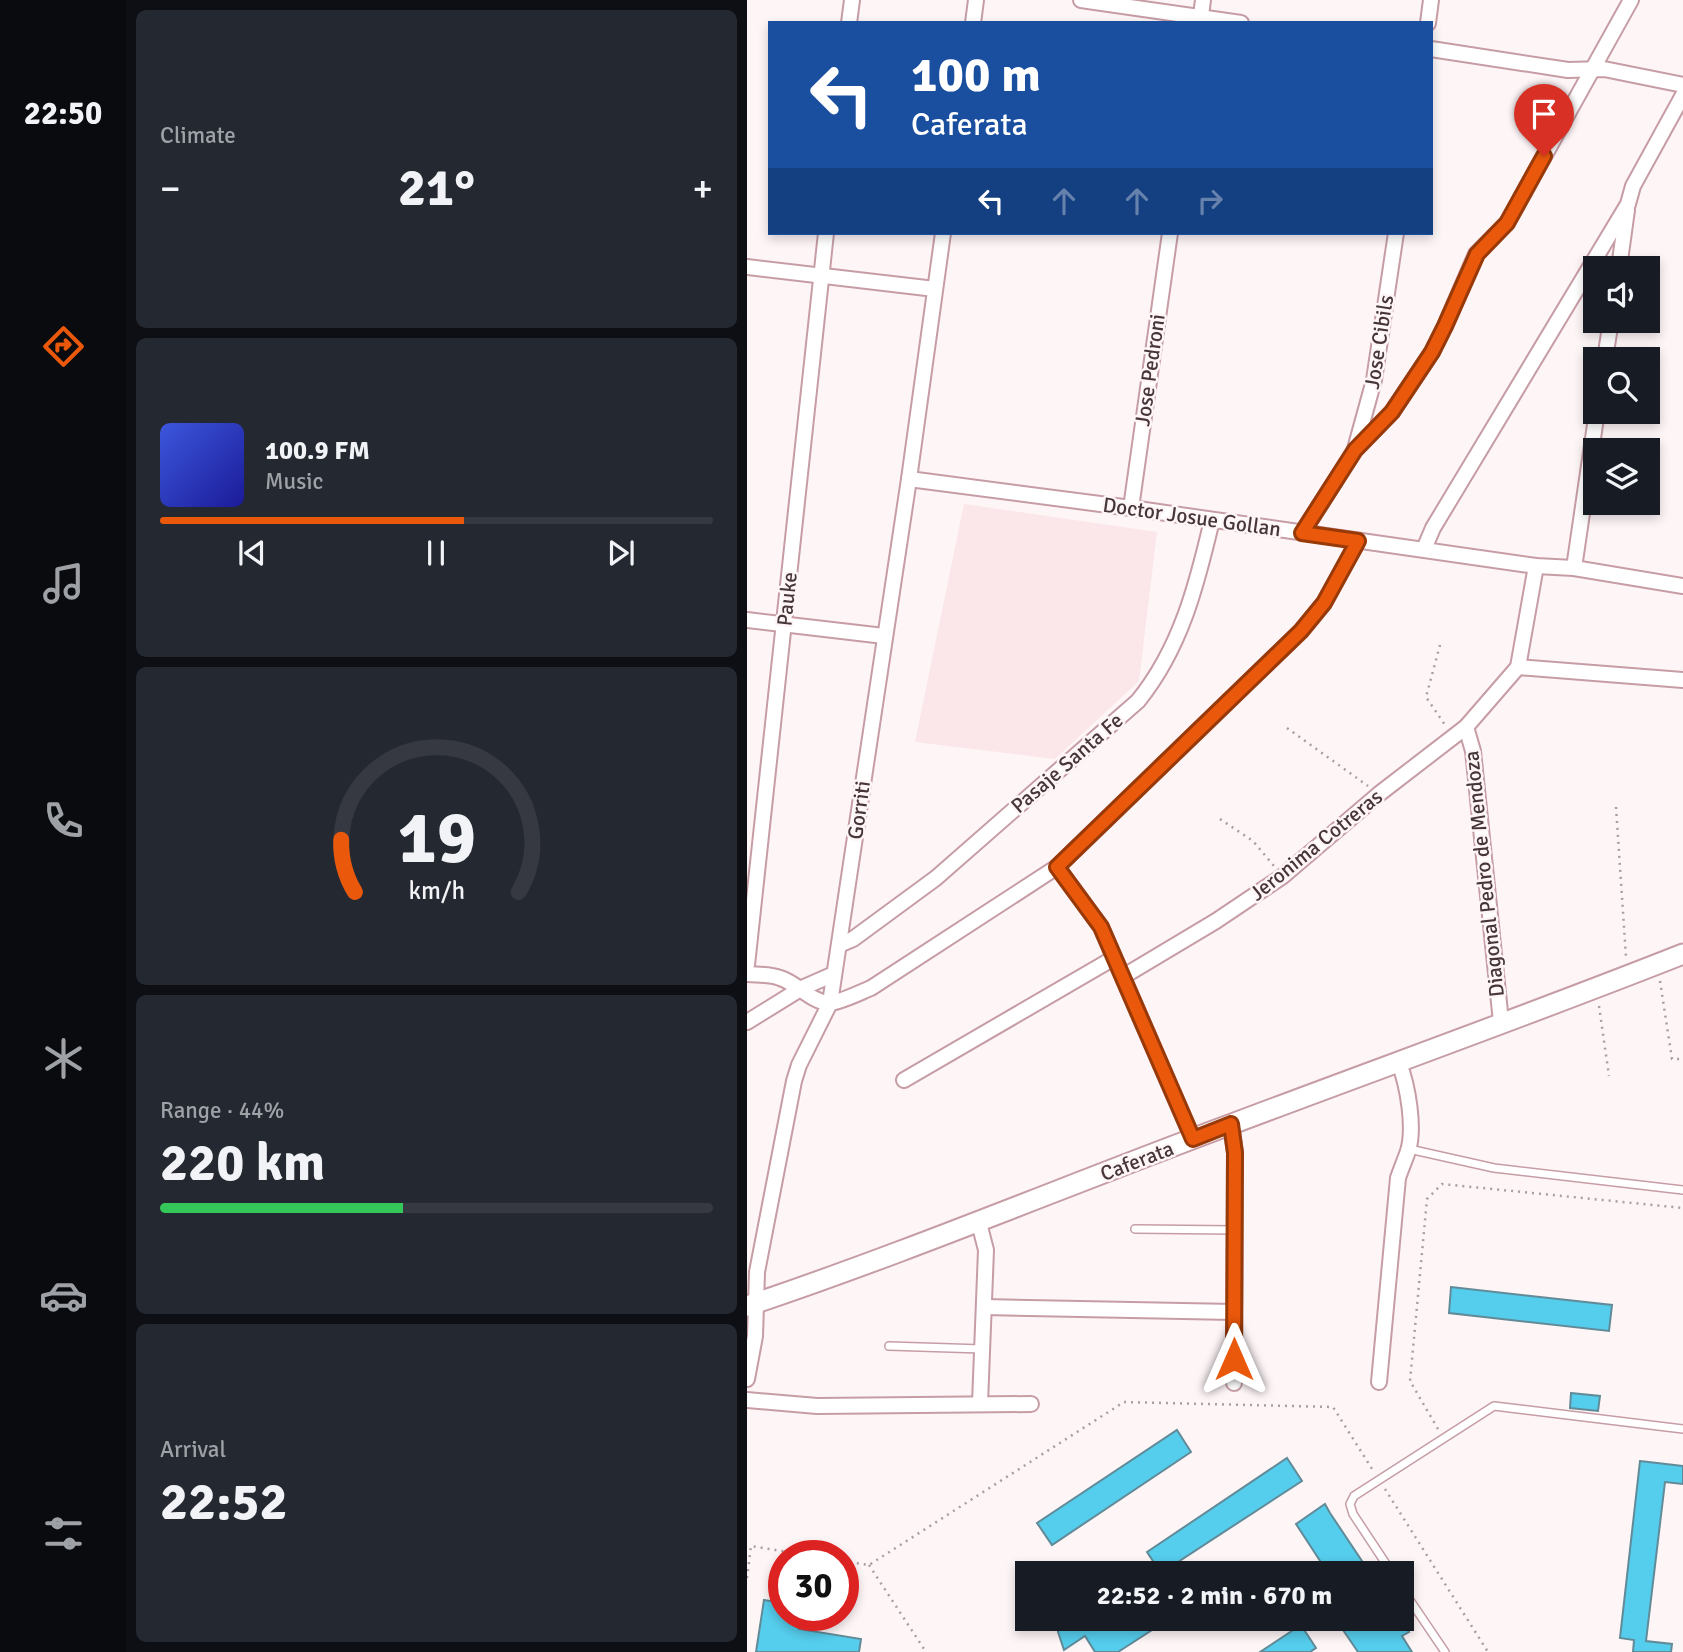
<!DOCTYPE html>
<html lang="en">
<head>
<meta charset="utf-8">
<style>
	body { margin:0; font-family:Signika,sans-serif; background:#242831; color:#f1f3f6; height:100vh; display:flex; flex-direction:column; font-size:26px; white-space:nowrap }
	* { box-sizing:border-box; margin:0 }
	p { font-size:23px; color:#9ea1a6 }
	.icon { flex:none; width:38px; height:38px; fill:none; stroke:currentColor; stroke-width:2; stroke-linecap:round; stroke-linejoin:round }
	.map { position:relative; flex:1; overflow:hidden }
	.drawer { display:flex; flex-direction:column; gap:10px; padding:10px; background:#0d0f14; width:621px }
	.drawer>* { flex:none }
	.banner { position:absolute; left:21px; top:21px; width:665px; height:214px; border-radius:0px; box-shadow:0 4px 10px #0003; background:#1a4fa0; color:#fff; overflow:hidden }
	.controls { position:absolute; left:836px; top:256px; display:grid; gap:14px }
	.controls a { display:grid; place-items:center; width:77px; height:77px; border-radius:0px; background:#171b24; box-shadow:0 4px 10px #0003; font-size:35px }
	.speed { position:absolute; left:21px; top:1540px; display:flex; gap:14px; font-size:35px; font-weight:700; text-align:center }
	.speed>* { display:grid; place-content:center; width:91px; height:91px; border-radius:50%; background:#171b24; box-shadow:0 4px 10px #0003; line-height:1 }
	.speed .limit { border:10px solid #d22; background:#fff; color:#111 }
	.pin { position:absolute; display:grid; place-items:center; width:60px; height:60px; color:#fff; margin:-72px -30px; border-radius:50% 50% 50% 0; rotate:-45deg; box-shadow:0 0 7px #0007 }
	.pin .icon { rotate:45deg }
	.me { position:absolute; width:77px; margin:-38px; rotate:0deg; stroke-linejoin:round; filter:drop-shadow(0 0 5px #0008) }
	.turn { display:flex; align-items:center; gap:24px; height:147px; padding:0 28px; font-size:32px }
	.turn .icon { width:91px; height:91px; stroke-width:2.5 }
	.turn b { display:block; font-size:49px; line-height:60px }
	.lanes { display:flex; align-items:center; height:66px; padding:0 28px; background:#0003; justify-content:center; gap:35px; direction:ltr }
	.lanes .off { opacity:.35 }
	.big { font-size:52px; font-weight:800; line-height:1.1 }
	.drawer .widget { flex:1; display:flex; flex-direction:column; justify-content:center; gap:10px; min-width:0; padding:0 24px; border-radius:10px; background:#242831 }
	.drawer .dial { align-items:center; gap:0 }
	.dial svg { height:182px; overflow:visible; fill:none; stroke:#363941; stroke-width:7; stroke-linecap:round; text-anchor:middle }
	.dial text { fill:#f1f3f6; stroke:none }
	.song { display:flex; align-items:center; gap:21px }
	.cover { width:84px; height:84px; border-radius:10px; background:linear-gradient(135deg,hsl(230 70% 55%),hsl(240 70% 35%)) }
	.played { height:7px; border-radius:4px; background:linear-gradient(90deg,#ea580c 55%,#363941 55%) }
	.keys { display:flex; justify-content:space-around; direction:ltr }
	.heat { display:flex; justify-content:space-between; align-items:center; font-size:38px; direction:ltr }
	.charge { height:10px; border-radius:5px; background:linear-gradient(90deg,#34c759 44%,#363941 0) }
	.trip { position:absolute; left:268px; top:1561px; width:399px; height:70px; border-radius:0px; background:#171b24; box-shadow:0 4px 10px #0003; font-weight:800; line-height:70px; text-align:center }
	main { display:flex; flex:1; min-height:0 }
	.tab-bar { display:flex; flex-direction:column; width:126px; justify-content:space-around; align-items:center; background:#090b0e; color:#9ea1a6 }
	.tab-bar .icon { width:49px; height:49px }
	.tab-bar .on { color:#ea580c }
	.tab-bar b { font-size:32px; color:#f1f3f6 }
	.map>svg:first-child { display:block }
</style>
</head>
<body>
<main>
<nav class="tab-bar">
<b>22:50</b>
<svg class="icon on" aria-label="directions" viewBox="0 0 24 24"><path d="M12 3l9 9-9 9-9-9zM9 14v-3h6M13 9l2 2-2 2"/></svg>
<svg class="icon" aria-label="music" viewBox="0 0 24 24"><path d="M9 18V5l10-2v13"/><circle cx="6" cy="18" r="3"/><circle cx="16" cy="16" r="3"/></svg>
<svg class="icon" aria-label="phone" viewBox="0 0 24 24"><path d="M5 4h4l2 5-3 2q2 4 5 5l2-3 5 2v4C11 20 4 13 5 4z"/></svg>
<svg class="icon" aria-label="climate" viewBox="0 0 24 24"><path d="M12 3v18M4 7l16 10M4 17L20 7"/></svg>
<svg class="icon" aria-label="car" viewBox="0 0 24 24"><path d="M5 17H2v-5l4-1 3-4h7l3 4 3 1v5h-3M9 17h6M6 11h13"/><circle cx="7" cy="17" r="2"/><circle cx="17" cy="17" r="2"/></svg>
<svg class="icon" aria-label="filters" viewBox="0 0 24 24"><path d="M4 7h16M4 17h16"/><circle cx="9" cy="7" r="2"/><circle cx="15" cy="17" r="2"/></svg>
</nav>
<section class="drawer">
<div class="widget"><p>Climate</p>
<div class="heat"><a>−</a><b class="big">21°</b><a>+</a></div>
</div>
<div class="widget">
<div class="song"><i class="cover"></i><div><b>100.9 FM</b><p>Music</p></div></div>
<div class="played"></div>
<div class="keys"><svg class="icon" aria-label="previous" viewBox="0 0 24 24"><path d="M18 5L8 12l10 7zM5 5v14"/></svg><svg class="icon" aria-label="pause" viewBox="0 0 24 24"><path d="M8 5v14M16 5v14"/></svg><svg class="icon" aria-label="next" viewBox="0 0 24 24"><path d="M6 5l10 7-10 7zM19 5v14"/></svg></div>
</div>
<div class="widget dial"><svg viewBox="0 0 100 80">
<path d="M14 69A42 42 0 1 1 86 69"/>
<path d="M14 69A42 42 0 0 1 8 46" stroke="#ea580c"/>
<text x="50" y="56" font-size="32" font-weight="700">19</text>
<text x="50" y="72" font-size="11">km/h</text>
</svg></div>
<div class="widget"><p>Range · 44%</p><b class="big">220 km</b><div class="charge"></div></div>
<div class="widget"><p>Arrival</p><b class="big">22:52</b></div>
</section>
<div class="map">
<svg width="936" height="1652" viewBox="0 0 936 1652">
	<rect width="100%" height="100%" fill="#fef5f7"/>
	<polygon fill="#fbe6ea" points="217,504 410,532 392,681 308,759 168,742"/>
	<g fill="#55cdec" stroke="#618b98" stroke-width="2">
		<polygon points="704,1287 865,1305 862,1331 702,1313"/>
		<polygon points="824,1393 853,1396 851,1411 823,1408"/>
		<polygon points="430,1430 444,1452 305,1545 290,1523"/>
		<polygon points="540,1458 555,1481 414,1573 400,1552"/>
		<polygon points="893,1461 936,1466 936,1484 918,1482 899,1641 925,1644 924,1652 886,1652 887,1640 873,1638"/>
		<polygon points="578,1504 583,1513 623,1573 581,1573 549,1524"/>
		<polygon points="17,1600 37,1603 37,1615 55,1615 52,1629 114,1639 112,1652 9,1652"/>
		<polygon points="312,1619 422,1619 371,1652 348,1652 338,1636 317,1650 311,1632"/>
		<polygon points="600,1619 653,1619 662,1632 655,1636 665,1652 611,1652 592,1624"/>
		<polygon points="554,1625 569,1648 563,1652 513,1652"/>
	</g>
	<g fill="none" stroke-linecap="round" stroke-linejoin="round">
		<g stroke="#c69da5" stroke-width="10">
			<g id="lane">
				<polyline points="662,1149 747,1168 936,1190"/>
				<polyline points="388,1229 488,1230"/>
				<polyline points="142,1346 235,1349"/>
				<polyline points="645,1573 606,1514 603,1504 607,1496 747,1406 936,1429"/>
				<polyline points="654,1587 698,1652"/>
			</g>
		</g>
		<g stroke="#c69da5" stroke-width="18">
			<g id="street">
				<polyline points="334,0 494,23"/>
				<polyline points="102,23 105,0"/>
				<polyline points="226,23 229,0"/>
				<polyline points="453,23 456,0"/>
				<polyline points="681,23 684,0"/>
				<polyline points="684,49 821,70 857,69 936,85"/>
				<polyline points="0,267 188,289"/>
				<polyline points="872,268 880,210"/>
				<polyline points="858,359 864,320"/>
				<polyline points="608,449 627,380 649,233"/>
				<polyline points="162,479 384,508 789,566 827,568 936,586"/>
				<polyline points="384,508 423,233"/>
				<polyline points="555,533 608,450 645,412 685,352 698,326 729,254 760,223 884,0"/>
				<polyline points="677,549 686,528 881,204 886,186 936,95"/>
				<polyline points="827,568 850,411"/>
				<polyline points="0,620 137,636"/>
				<polyline points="771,667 936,680"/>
				<polyline points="719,727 726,751 754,1022"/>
				<polyline points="310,867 354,927 446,1139"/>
				<path d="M92,945L106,939L189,878L391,701C434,648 450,584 465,520"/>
				<polyline points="0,965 79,233"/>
				<path d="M0,974C10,975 23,974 33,978C50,983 64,1002 82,1003C92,1003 114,992 124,988L310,867L554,631L577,603L611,541"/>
				<polyline points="377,976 469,921 536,876 632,794 719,727 771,667 789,566"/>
				<polyline points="0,1022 55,988 87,974"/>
				<polyline points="157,1080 367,958"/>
				<polyline points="484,1124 488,1153 487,1383"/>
				<polyline points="232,1223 239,1250 233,1403"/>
				<polyline points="237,1307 487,1312"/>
				<polyline points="0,1379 8,1336 10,1272 47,1081 52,1065 83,1003 162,479 196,233"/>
				<path d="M632,1382L651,1178C654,1169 658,1160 661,1151C668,1128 661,1086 652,1063"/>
				<polyline points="0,1400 70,1406 284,1404"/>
			</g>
		</g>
		<g stroke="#c69da5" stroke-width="23">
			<path id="secondary" d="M0,1306C164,1251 323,1184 485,1124C636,1067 787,1013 936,954"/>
		</g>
		<g stroke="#ab9ea1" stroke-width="2.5" stroke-dasharray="2 5" stroke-linecap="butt">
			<polyline points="693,645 679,697 698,725"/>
			<polyline points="540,728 621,786"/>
			<polyline points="869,807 879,957"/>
			<polyline points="473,819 506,841 527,866"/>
			<polyline points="913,981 925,1059 936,1059"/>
			<polyline points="852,1006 862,1076"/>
			<polyline points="691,1429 663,1381 680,1199 695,1184 936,1208"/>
			<polyline points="638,1489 741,1652"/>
			<polyline points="96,1561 122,1565 377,1402 586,1407 627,1472"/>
			<polyline points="122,1565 179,1652"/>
			<polyline points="0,1578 4,1546 65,1556"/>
		</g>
		<use href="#lane" stroke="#fff" stroke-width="7"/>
		<use href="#street" stroke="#fff" stroke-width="14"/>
		<use href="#secondary" stroke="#fff" stroke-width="19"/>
	</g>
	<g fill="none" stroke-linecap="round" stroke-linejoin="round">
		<g stroke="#983908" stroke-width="18">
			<polyline id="route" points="487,1359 488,1153 484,1124 446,1139 354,927 310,867 554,631 577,603 611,541 555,533 608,450 645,412 685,352 698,326 730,254 760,223 797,156"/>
		</g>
		<use href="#route" stroke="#ea580c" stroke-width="12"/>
	</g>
	<g text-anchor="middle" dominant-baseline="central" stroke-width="5" stroke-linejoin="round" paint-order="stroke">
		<g font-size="21" fill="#463539" stroke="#fef5f7">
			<text transform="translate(632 342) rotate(-81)">Jose Cibils</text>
			<text transform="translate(403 370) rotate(-82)">Jose Pedroni</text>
			<text transform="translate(445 517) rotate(8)">Doctor Josue Gollan</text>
			<text transform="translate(40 599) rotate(-84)">Pauke</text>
			<text transform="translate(320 763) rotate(-41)">Pasaje Santa Fe</text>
			<text transform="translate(112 810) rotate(-82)">Gorriti</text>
			<text transform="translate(569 845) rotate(-39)">Jeronima Cotreras</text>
			<text transform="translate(737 874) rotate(-96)">Diagonal Pedro de Mendoza</text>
			<text transform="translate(390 1161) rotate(-21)">Caferata</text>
		</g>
	</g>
</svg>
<div class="controls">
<a><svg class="icon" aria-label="sound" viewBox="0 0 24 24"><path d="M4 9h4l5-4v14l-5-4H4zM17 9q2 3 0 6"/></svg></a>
<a><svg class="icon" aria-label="search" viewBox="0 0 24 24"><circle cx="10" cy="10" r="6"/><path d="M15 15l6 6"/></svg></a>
<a><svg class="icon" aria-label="layers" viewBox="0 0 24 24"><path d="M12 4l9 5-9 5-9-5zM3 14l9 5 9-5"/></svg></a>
</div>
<div class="speed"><div class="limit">30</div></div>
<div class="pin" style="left:797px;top:156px;background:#d93025"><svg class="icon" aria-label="arrive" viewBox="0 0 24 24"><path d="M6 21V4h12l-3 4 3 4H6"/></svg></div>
<svg class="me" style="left:487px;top:1359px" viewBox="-20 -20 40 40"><path d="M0-17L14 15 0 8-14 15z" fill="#ea580c" stroke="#fff" stroke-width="4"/></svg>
<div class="trip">22:52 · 2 min · 670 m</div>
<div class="banner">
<div class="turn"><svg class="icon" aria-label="left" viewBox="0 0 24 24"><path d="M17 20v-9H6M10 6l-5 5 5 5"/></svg><div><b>100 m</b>Caferata</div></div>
<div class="lanes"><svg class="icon" aria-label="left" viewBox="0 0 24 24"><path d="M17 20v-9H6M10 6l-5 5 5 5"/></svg><svg class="icon off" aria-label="ahead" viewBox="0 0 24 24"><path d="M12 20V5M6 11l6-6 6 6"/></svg><svg class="icon off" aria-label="ahead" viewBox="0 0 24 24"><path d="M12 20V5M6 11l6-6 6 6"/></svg><svg class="icon off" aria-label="right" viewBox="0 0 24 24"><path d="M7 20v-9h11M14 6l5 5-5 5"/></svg></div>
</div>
</div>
</main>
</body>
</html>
